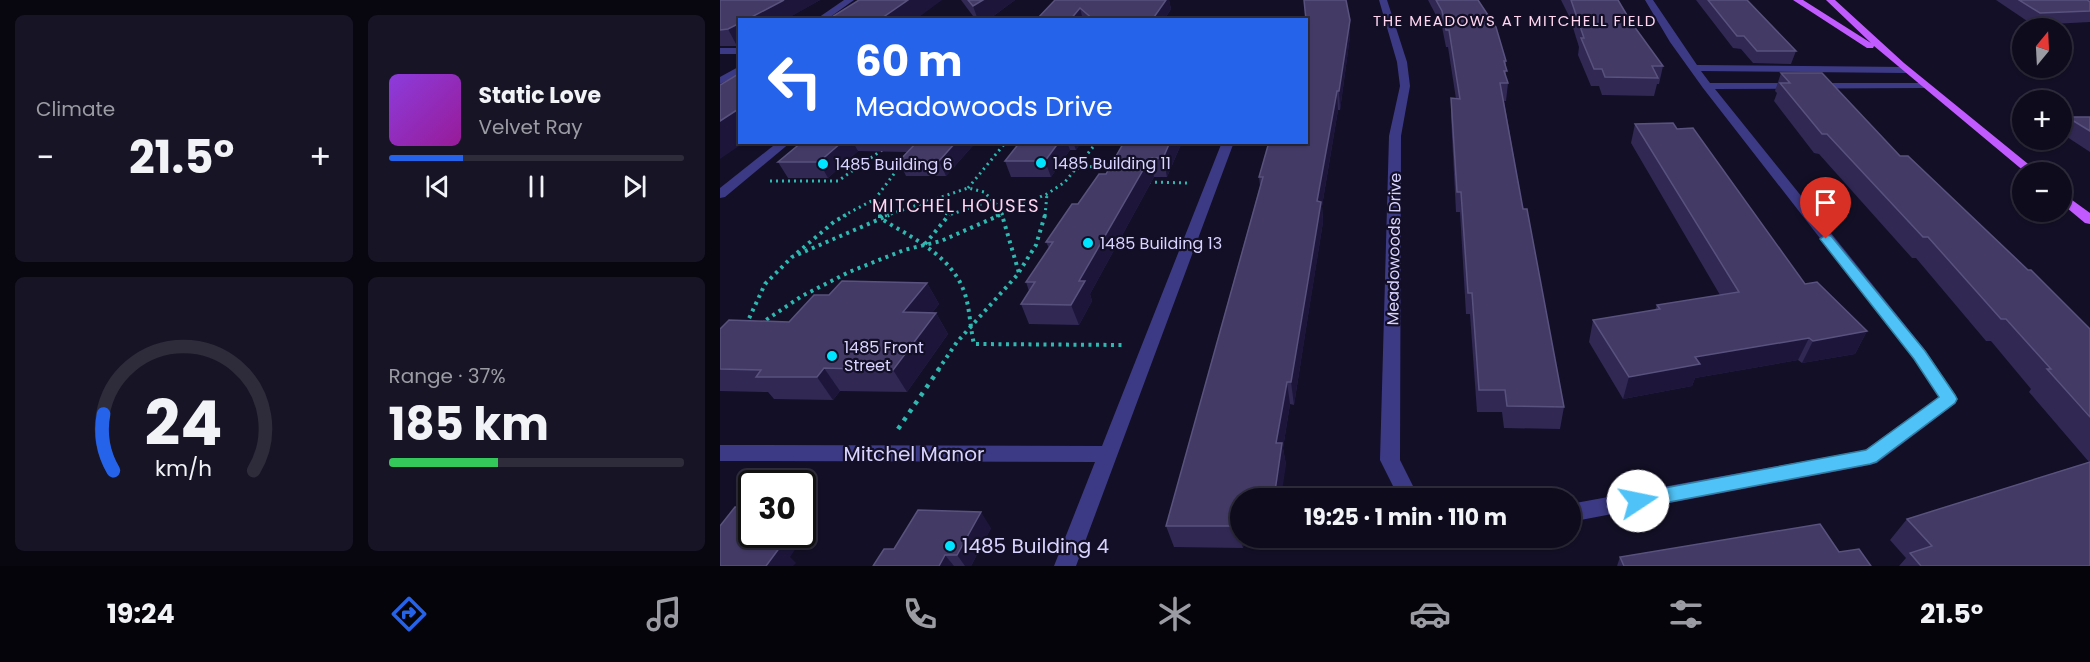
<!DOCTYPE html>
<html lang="en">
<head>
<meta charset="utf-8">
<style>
	body { margin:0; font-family:Poppins,sans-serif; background:#171425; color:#f1f3f6; height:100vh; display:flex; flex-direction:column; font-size:22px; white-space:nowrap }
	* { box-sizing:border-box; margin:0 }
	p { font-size:20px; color:#9b9ba3 }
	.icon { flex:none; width:33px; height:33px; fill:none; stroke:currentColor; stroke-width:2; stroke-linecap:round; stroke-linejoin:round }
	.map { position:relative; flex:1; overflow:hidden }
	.drawer { display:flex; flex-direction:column; gap:15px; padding:15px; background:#08060f; width:720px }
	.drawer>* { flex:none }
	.guide { position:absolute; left:18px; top:18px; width:570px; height:126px; border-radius:0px; box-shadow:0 2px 4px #0004,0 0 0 2px #2e2b3b; background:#2563eb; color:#fff; overflow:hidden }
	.needle { width:39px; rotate:18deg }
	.buttons { position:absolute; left:1292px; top:18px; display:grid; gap:12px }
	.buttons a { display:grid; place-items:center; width:60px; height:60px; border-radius:50%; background:#0e0b1c; box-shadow:0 2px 4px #0004,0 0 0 2px #2e2b3b; font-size:30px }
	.speed { position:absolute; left:18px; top:470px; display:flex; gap:12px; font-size:30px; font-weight:700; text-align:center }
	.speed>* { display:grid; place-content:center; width:78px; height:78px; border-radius:50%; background:#0e0b1c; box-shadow:0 2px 4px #0004,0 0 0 2px #2e2b3b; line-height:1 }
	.speed .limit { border:3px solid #111; border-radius:9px; background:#fff; color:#111 }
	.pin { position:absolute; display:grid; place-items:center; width:51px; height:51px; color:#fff; margin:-62px -26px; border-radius:50% 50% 50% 0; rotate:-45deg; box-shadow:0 0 6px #0007 }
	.pin .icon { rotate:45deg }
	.me { position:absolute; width:66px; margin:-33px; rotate:79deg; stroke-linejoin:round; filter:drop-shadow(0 0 4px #0008) }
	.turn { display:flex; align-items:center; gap:21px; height:126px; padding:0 18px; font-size:27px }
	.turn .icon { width:78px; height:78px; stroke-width:2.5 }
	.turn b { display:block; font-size:42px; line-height:51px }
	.big { font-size:45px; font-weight:700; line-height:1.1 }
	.drawer .card { flex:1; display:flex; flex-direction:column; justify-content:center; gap:9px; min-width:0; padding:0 21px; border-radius:9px; background:#171425 }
	.drawer .dial { align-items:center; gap:0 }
	.dial svg { height:156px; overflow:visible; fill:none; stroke:#2e2b3b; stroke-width:7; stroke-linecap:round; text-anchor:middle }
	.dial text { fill:#f1f3f6; stroke:none }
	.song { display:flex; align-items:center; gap:18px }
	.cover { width:72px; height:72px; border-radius:9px; background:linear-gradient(135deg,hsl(270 70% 55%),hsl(300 70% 35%)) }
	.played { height:6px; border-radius:3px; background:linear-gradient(90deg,#2563eb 25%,#2e2b3b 25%) }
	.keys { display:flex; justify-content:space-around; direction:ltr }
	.heat { display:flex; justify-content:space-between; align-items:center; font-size:33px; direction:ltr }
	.charge { height:9px; border-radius:4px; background:linear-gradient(90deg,#34c759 37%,#2e2b3b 0) }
	.drawer .tiles { flex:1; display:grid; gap:15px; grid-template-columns:repeat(2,1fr) }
	.trip { position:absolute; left:510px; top:488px; width:351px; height:60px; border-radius:30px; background:#0e0b1c; box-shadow:0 2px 4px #0004,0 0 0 2px #2e2b3b; font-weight:700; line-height:60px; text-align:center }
	.dock { display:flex; height:96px; justify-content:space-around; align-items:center; background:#06040b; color:#9b9ba3 }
	.dock .icon { width:42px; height:42px }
	.dock .selected { color:#2563eb }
	.dock b { font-size:27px; color:#f1f3f6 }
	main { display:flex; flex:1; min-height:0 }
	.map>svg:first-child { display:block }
</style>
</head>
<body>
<main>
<section class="drawer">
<div class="tiles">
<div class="card"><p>Climate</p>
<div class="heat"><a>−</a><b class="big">21.5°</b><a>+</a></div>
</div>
<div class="card">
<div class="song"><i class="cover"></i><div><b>Static Love</b><p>Velvet Ray</p></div></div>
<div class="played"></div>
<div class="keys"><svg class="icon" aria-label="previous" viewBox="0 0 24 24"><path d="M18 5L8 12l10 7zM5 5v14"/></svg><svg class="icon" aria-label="pause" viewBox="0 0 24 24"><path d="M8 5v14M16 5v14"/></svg><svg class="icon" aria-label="next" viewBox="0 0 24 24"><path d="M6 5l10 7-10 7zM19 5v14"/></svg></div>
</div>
<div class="card dial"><svg viewBox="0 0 100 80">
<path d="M14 69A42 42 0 1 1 86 69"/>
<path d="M14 69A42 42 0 0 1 9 40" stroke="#2563eb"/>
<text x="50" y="56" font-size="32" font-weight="700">24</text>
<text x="50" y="72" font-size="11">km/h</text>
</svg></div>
<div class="card"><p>Range · 37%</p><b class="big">185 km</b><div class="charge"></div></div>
</div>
</section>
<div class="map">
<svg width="1370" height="566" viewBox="0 0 1370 566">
	<rect width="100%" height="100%" fill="#130f26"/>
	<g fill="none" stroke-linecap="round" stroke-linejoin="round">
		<g stroke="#2fb8b0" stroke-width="3" stroke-dasharray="2 4" stroke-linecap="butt">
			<polyline points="358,168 395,164"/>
			<polyline points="50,181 118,181 162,150"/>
			<polyline points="429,182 469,183"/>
			<polyline points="248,188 286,142"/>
			<polyline points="206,200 211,206 229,215 273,200"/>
			<polyline points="123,216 155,199"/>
			<polyline points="160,216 159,204 155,199 183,162"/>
			<polyline points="165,216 248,188 264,192 277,205 283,216"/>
			<polyline points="276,216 327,194 345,182 377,142"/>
			<polyline points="325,216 327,194"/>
		</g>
		<g stroke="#2fb8b0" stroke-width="4" stroke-dasharray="3 4.5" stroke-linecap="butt">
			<path d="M160,215V218C192,238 232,255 245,294C250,310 250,327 254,344L404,345"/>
			<polyline points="205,244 229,215"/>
			<polyline points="77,253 115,221 126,215"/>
			<polyline points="299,272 316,245 325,215"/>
			<polyline points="40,324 82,296 129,272 184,250 221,241 280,215"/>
			<polyline points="26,325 45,284 72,257 169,215"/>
			<polyline points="218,370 237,342 299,273 282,215"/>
		</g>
		<polyline stroke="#2fb8b0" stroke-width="4.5" stroke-dasharray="4 6" stroke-linecap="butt" points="178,429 219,369"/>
		<g fill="#3d3a85" fill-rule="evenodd">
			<polygon points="124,0 134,0 106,20 95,20"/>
			<polygon points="659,0 667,0 687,62 690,86 681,136 680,460 699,498 679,498 660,460 669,136 680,86 677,62"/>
			<polygon points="925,0 933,0 977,65 1186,67 1191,70 1186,73 981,71 990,83 1208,83 1209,85 1204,88 995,89 1206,351 1238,399 1235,404 1157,463 1150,465 850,522 850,504 1145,450 1219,397 1194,359 983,88 950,42"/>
			<rect x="0" y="48" width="20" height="6"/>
			<polygon points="20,66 20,74 0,84 0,77"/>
			<polygon points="58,142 71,142 5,197 0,198 0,188"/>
			<polygon points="502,142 514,142 356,566 334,566 375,462 0,461 0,445 382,446"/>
		</g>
		<g fill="#c25bff" fill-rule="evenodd">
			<polygon points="1073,0 1083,0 1151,43 1106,0 1115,0 1184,63 1318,172 1305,172 1154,46 1153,48 1147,48"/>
			<polygon points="1341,192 1370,213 1370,224 1365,223 1341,203"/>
		</g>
	</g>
	<g fill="#312854">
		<polygon points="0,0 100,0 17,46 0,46"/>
		<polygon points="241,0 295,0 268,20 256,20"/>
		<polygon points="335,0 449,0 451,9 444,20 316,20"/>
		<polygon points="708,0 758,0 786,61 786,77 788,83 786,101 784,101 803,209 844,407 840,429 784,428 782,412 757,412 750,314 746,314 740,212 736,212 731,117 731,98 736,99 728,47 726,47 722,27"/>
		<polygon points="841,0 898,0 911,22 943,66 939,84 937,84 934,96 882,95 879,86 871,86 858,55 859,47 850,18"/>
		<polygon points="976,0 1027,0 1076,51 1071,64 1033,63 1021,49 1013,48"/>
		<polygon points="1276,0 1370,0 1370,22 1313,25"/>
		<polygon points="630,36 620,110 618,110 602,206 603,222 589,309 574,405 570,404 563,448 566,465 520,498 520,537 525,537 523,548 454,547 446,526 540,186 539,177"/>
		<polygon points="1061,73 1180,156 1370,329 1370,566 1179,566 1186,558 1170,540 1187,519 1369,462 1309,392 1311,389 1271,341 1266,341 1196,258 1192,258 1099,154 1094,153 1054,101 1057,93 1055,91"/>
		<polygon points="1347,117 1370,117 1370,152 1341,133 1341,126"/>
		<polygon points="915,124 1085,284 1147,331 1135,354 1082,363 1078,360 975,378 972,386 903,399 869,342 873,320 935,310 937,305 1000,295 911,143"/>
		<polygon points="82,142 256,142 226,176 186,176 179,161 187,152 138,151 108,178 68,178 58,162"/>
		<polygon points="300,142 361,142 356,150 350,150 331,177 291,177 285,161"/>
		<polygon points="462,142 447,177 434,177 370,294 372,301 359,325 309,324 301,304 309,291 306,282 329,248 326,242 386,174"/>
		<polygon points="207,283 219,304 212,313 216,313 228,334 187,392 120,391 113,400 54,399 48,392 0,391 0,329 69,322 109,295"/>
		<polygon points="271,528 251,566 153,566 174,549"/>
		<polygon points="1119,552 1151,566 897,566 900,557"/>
	</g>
	<g fill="#1d163a">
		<polygon points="64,0 100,0 65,20 26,20"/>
		<polygon points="188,0 222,0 195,20 159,20"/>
		<polygon points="263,0 295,0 268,20 258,20 253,6"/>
		<polygon points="446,0 449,0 451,9 444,20 432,20"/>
		<polygon points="360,8 363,20 350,20"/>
		<polygon points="630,20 630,36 620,110 619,91"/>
		<polygon points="20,23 20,45 17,46 8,29"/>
		<polygon points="617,91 618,110 602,206 603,222 574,405 571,382 597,201"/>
		<polygon points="20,108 20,140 16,142 19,146 0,159 0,121"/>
		<polygon points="122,142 133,142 138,151 108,178 99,162"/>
		<polygon points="236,142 256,142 226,176 219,161"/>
		<polygon points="339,142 347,142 350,150 331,177 325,161"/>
		<polygon points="353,142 361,142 356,150"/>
		<polygon points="450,142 462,142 447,177 443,158"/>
		<polygon points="430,158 434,177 370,294 372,301 359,325 351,305 359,281"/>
		<polygon points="207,283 219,304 196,334 183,312"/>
		<polygon points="216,313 228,334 187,392 173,370"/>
		<polygon points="1147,331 1135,354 1082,363 1093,341"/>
		<polygon points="1089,338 1078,360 975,378 972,386 903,399 909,377 975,357"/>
		<polygon points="104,368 120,391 113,400 97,377"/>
		<polygon points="567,382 570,404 563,448 566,465 561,498 554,498 556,443"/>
		<polygon points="520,509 520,537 525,537 523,548 517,526"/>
		<polygon points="82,512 93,523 70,557 76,563 73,566 46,566 50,546 59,534 82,534"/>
		<polygon points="261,512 271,528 251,566 245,566 237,555"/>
		<polygon points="225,555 234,566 219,566"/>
	</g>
	<g fill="#433a66" stroke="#5a527e" stroke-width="1.5">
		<polygon points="0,0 64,0 26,20 20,20 20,23 8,29 0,30"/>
		<polygon points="139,0 188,0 159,20 107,20"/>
		<polygon points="248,0 263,0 253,6"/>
		<polygon points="335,0 446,0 432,20 374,20 360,8 350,20 316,20"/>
		<polygon points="584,0 626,0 630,20 619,91 617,91 597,201 601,202 587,287 571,382 567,382 556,443 562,443 554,498 520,498 520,509 517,526 446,526 543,177 539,177 549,142 586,142 586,20"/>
		<polygon points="716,0 758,0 776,27 786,61 784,61 787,71 784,71 788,83 780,83 803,209 807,209 844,407 787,406 785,390 759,390 752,293 748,293 741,192 737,192 731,98 740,99 729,30 726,30 722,11"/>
		<polygon points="851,0 898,0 911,22 943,66 932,66 938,78 885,77 882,69 874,69 861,38 864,38"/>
		<polygon points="988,0 1027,0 1076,51 1037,51 1024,36 1017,36"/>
		<polygon points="1299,0 1367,0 1370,2 1370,11 1320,13"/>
		<polygon points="20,73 20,108 0,121 0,85"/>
		<polygon points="1061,73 1102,73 1180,156 1188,156 1308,270 1311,270 1370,329 1370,417 1327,369 1331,369 1286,319 1281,319 1208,237 1203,237 1107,134 1102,134 1060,83 1070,83"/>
		<polygon points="1347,117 1370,117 1370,131"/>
		<polygon points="953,123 957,129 973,128 1085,284 1097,282 1147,331 1093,341 1089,338 975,357 980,364 909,377 873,320 940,309 937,305 1019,292 915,124"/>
		<polygon points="82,142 122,142 99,162 58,162"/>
		<polygon points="197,142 236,142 219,161 179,161"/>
		<polygon points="300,142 339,142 325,161 285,161"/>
		<polygon points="404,142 450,142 443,158 430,158 359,281 365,281 351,305 301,304 315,282 306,282 333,242 326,242 352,204 358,204 379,174 386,174"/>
		<polygon points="122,281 207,283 183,312 216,313 173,370 104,368 97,377 36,377 41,370 0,369 0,329 9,320 69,322 94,295 109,295"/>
		<polygon points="1370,462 1370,566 1201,566 1190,553 1212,546 1187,519"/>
		<polygon points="15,507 32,507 32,534 59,534 50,546 60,547 46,566 0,566 0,526"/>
		<polygon points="198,510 261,512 237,555 225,555 219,566 153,566 164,549 174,549"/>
		<polygon points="1100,524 1119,552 1139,549 1151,566 904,566 900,557"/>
	</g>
	<polygon fill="#4fc3f7" stroke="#337fa1" stroke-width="1.5" points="1106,235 1111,236 1205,351 1235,395 1237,399 1235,403 1156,462 1150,464 918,508 911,506 909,501 911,495 918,493 1146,450 1219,397 1194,359 1100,239"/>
	<g fill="#00e5ff" stroke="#130f26" stroke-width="2">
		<circle cx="321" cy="163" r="6"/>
		<circle cx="103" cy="164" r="6"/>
		<circle cx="368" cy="243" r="6"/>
		<circle cx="112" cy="356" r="6"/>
		<circle cx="230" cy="546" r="6"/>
	</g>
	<g text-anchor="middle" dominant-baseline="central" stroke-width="4.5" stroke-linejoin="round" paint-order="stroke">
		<g font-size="15" letter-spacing="1.5" fill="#ffd6f0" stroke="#130f26">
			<text x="795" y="20">THE MEADOWS AT MITCHELL FIELD</text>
		</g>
		<g font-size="16" fill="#d9d4ff" stroke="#130f26" text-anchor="start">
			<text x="333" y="163">1485 Building 11</text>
			<text x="115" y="164">1485 Building 6</text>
			<text x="380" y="243">1485 Building 13</text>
			<text x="124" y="347">1485 Front<tspan x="124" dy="18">Street</tspan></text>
		</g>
		<g font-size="16" fill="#d9d4ff" stroke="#130f26">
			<text transform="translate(674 249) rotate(-89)">Meadowoods Drive</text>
		</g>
		<g font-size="18" letter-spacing="1.5" fill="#ffd6f0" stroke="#130f26">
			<text x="236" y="205">MITCHEL HOUSES</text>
		</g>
		<g font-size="20" fill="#d9d4ff" stroke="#130f26">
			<text x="194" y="454">Mitchel Manor</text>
		</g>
		<g font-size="20" fill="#d9d4ff" stroke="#130f26" text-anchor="start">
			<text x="242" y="546">1485 Building 4</text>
		</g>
	</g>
</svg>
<div class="buttons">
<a><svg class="needle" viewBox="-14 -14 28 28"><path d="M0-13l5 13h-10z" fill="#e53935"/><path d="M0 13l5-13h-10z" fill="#9b9ba3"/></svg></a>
<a>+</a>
<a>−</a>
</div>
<div class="speed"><div class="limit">30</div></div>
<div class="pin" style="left:1106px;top:239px;background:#d93025"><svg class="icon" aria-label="arrive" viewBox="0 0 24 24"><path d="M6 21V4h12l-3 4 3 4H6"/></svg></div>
<svg class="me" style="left:918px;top:501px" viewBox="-20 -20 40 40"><circle r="19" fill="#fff"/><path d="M0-13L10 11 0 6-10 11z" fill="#4fc3f7"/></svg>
<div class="trip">19:25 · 1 min · 110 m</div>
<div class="guide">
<div class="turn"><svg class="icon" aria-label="left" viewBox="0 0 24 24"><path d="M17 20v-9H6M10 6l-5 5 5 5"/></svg><div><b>60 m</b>Meadowoods Drive</div></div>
</div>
</div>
</main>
<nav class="dock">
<b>19:24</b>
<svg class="icon selected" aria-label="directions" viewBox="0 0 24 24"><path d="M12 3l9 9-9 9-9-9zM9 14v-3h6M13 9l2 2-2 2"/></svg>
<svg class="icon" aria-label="music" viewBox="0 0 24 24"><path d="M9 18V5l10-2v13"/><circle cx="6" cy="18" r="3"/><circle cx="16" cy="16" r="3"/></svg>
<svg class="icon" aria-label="phone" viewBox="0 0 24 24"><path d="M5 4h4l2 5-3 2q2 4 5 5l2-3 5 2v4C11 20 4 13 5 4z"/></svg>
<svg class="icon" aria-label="climate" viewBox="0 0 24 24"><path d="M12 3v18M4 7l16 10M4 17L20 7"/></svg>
<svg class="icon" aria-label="car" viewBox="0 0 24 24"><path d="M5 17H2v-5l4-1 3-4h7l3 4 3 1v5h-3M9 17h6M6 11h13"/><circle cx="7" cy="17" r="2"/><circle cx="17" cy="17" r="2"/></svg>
<svg class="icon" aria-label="filters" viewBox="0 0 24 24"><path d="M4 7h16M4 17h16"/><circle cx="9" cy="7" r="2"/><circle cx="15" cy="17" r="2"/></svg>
<b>21.5°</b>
</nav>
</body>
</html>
